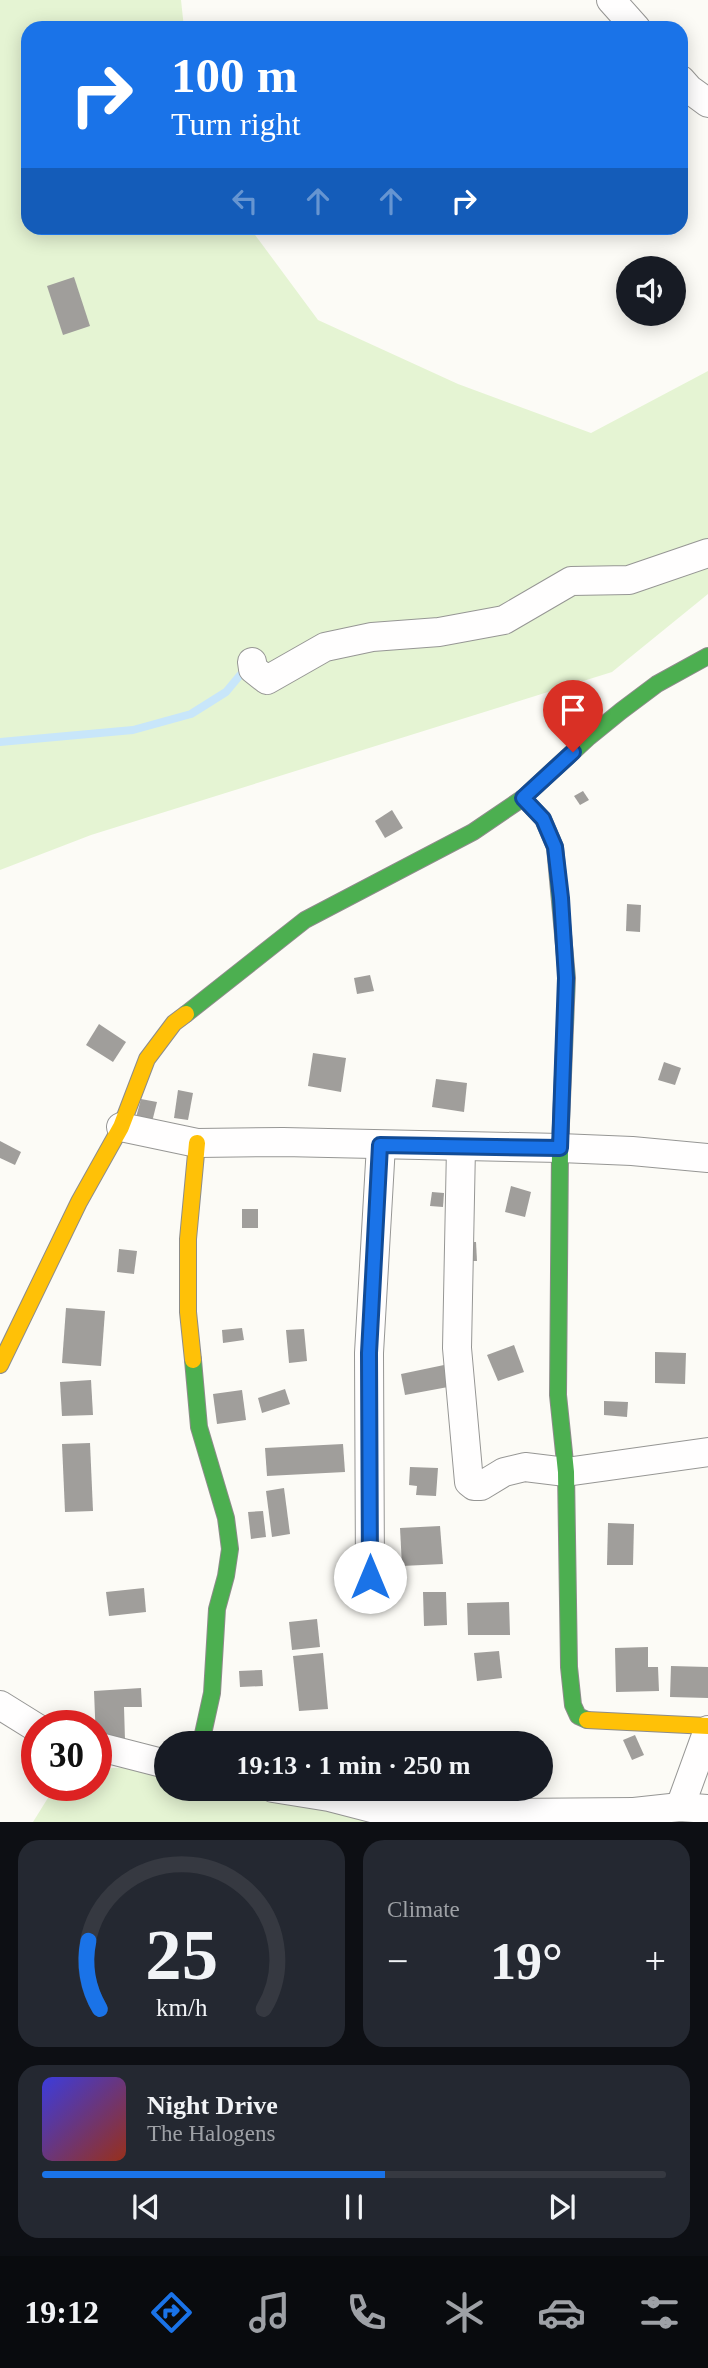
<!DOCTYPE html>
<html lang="en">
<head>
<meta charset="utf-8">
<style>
	body { margin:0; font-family:Georgia,serif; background:#242831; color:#f1f3f6; height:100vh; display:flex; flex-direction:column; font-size:26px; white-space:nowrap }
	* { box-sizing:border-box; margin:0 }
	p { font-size:23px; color:#9ea1a6 }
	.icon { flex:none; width:38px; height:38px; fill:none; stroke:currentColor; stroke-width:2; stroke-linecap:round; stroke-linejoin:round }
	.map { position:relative; height:1822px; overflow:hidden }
	.panel { display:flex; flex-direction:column; gap:18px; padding:18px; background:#0d0f14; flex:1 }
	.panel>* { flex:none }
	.hud { position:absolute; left:21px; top:21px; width:667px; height:214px; border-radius:21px; box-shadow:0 4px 18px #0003; background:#1a73e8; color:#fff; overflow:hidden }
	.controls { position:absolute; left:616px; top:256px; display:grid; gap:14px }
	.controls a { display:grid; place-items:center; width:70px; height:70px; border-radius:50%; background:#171b24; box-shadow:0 4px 18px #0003; font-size:35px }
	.speed { position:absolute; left:21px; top:1710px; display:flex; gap:14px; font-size:35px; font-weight:700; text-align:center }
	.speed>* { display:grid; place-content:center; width:91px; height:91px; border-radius:50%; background:#171b24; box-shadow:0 4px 18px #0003; line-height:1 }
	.speed .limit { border:10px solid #d22; background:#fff; color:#111 }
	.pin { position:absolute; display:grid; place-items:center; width:60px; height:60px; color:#fff; margin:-72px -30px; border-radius:50% 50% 50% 0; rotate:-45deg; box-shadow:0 0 7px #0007 }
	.pin .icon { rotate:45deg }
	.me { position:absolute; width:77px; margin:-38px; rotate:0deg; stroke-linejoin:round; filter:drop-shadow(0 0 5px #0008) }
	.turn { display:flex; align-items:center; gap:24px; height:147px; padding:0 35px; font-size:32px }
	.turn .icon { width:91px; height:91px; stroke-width:2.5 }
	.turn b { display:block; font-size:49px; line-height:60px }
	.lanes { display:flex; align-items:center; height:66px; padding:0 35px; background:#0003; justify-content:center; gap:35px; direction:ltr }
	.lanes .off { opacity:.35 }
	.big { font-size:52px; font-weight:700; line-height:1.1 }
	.panel .tile { flex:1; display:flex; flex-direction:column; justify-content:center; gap:10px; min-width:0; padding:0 24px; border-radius:21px; background:#242831 }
	.panel .dial { align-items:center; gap:0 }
	.dial svg { height:182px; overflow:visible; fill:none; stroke:#363941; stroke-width:7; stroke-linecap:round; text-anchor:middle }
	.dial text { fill:#f1f3f6; stroke:none }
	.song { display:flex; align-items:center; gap:21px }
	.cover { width:84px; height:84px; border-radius:10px; background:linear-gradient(135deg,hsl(240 70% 55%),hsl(10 70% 35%)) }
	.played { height:7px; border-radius:4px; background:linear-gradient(90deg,#1a73e8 55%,#363941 55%) }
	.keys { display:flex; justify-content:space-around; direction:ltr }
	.heat { display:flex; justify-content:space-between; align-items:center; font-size:38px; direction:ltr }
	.panel .tiles { flex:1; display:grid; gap:18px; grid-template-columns:1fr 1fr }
	.tile:last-child { grid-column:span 2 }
	.trip { position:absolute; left:154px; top:1731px; width:399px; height:70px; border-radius:35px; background:#171b24; box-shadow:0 4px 18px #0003; font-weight:700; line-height:70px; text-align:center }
	.tabs { display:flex; height:112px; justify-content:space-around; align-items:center; background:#090b0e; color:#9ea1a6 }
	.tabs .icon { width:49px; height:49px }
	.tabs .on { color:#1a73e8 }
	.tabs b { font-size:32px; color:#f1f3f6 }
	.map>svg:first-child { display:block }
</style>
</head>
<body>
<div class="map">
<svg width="708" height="1822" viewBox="0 0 708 1822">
	<rect width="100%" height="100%" fill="#fcfbf6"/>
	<g fill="#e5f4d3">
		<polygon points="0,0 181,0 184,28 28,28 28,228 250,228 318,320 458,384 591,433 708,371 708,594 612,672 91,835 0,870"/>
		<polygon points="166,1765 166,1788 377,1789 453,1822 33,1822 56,1785 96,1785 96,1769"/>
	</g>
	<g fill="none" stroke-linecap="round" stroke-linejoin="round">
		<polyline stroke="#c8e6fa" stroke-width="8" points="0,742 133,730 191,714 226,692 246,668"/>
	</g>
	<g fill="#a09e9b">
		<polygon points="74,277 90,326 63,335 47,286"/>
		<polygon points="583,791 589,800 580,805 574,796"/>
		<polygon points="392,810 403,828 385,838 375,821"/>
		<polygon points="627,904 641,905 640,932 626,931"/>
		<polygon points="370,975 374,991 357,994 354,978"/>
		<polygon points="99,1024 126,1042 113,1062 86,1045"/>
		<polygon points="313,1053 346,1058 341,1092 308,1086"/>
		<polygon points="664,1062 681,1068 675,1085 658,1080"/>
		<polygon points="436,1079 467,1083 464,1112 432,1107"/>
		<polygon points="178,1090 193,1093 188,1120 174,1118"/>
		<polygon points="141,1099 157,1102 151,1126 135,1121"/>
		<polygon points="0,1141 21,1152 15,1165 0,1158"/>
		<polygon points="511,1186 531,1192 525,1217 505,1212"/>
		<polygon points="432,1192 444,1193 443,1207 430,1206"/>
		<rect x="242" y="1209" width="16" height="19"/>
		<polygon points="463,1242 476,1242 477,1261 463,1261"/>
		<polygon points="119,1249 137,1251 134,1274 117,1272"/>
		<polygon points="66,1308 105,1311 101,1366 62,1363"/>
		<polygon points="242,1328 244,1340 223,1343 222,1330"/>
		<polygon points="304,1329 307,1361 289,1363 286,1330"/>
		<polygon points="514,1345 524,1372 498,1381 487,1355"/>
		<polygon points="655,1352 686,1353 685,1384 655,1383"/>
		<polygon points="444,1365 448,1387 405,1395 401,1374"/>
		<polygon points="91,1380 93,1415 62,1416 60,1382"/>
		<polygon points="285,1389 290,1404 262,1413 258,1398"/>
		<polygon points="242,1390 246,1420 217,1424 213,1394"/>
		<polygon points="604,1401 628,1402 627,1417 604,1415"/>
		<polygon points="90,1443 93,1511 65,1512 62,1444"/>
		<polygon points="343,1444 345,1472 267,1476 265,1448"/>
		<polygon points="410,1467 438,1468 436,1496 416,1495 417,1486 409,1485"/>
		<polygon points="284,1488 290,1534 272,1537 266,1491"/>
		<polygon points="263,1511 266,1537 251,1539 248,1512"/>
		<polygon points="608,1523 634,1524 633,1565 607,1565"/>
		<polygon points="440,1526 443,1564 402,1566 400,1528"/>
		<polygon points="144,1588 146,1612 109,1616 106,1592"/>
		<polygon points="423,1592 446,1592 447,1625 424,1626"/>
		<polygon points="509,1602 510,1635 468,1635 467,1603"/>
		<polygon points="317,1619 320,1647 292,1650 289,1622"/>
		<polygon points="648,1647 648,1667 658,1667 659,1691 616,1692 615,1648"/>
		<polygon points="499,1651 502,1678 477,1681 474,1653"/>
		<polygon points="323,1653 328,1709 299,1711 293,1656"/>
		<polygon points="671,1666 708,1667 708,1698 670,1697"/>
		<polygon points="262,1670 263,1686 240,1687 239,1671"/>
		<polygon points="141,1688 142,1707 124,1707 125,1740 96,1741 94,1691"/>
		<polygon points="635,1735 644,1755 632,1760 623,1740"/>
		<polygon points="436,1737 436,1743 402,1743 402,1738"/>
	</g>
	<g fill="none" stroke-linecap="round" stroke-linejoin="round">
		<g stroke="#969694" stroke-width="30">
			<g id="street">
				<polyline points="611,0 636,28"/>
				<polyline points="681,80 689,89 708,103"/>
				<polyline points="252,662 253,669 267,680 325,647 372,637 439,632 504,620 571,581 629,580 708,553"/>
				<polyline points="121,1127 197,1143 283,1142 560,1148 632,1151 708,1158"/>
				<polyline points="461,1147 457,1348 469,1482 474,1486 481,1486 504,1472 525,1467 566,1472 708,1452"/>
				<polyline points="370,1577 369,1353 381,1145"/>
				<polyline points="0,1705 37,1728"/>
				<polyline points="96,1746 166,1764"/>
				<polyline points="273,1788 329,1797 395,1814 634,1812 635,1822"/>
				<polyline points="680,1807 708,1730"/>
				<polyline points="634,1812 680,1807 708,1809"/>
			</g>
		</g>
		<g stroke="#8d8c8a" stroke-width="18">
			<g id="fast">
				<polyline points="523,798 543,819 555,847 567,978 560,1148 558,1395 566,1472 569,1667 573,1705 578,1716 587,1720"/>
				<polyline points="186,1014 305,920 473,832 523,798 589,737 621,711 657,684 708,656"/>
				<polyline points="193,1360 199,1427 226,1518 230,1549 226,1576 217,1609 212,1693 201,1743"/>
			</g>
		</g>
		<g stroke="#8d8c8a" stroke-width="18">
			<g id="slow">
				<polyline points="193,1360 188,1312 188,1239 197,1143"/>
				<polyline points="0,1365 79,1202 121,1127 147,1059 174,1023 186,1014"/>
				<polyline points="587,1720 708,1726"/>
			</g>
		</g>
		<use href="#street" stroke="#fffefe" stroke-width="28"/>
		<use href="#fast" stroke="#4caf50" stroke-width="16"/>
		<use href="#slow" stroke="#ffc107" stroke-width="16"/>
	</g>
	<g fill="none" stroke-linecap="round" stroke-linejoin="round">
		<g stroke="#114b97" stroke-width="18">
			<polyline id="route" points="370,1577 369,1353 380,1145 560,1148 566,978 561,898 555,847 543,819 523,798 573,752"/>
		</g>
		<use href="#route" stroke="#1a73e8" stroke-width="12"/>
	</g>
</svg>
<div class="controls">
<a><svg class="icon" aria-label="sound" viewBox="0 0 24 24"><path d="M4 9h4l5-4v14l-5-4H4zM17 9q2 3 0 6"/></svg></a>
</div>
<div class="speed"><div class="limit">30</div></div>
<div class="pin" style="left:573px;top:752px;background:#d93025"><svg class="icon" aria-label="arrive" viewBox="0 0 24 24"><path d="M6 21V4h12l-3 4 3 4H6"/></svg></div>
<svg class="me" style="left:370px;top:1577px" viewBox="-20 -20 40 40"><circle r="19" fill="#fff"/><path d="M0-13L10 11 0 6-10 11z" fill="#1a73e8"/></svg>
<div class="trip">19:13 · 1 min · 250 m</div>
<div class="hud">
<div class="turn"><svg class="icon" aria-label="right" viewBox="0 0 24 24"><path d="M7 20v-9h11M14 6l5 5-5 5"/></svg><div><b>100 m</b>Turn right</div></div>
<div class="lanes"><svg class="icon off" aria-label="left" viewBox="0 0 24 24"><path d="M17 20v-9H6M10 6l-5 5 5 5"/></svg><svg class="icon off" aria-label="ahead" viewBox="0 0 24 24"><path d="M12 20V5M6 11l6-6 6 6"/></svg><svg class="icon off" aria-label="ahead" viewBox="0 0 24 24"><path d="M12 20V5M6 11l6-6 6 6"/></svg><svg class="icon" aria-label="right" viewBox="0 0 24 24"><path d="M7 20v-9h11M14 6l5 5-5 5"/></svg></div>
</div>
</div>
<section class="panel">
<div class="tiles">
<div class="tile dial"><svg viewBox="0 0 100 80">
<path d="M14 69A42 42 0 1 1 86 69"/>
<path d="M14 69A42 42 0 0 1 9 39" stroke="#1a73e8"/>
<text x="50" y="56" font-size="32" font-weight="700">25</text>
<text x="50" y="72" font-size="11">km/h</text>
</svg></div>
<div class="tile"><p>Climate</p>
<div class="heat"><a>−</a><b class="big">19°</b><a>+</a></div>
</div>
<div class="tile">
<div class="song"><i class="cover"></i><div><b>Night Drive</b><p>The Halogens</p></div></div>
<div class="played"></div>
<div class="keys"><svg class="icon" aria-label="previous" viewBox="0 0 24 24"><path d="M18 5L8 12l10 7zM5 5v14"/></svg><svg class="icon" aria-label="pause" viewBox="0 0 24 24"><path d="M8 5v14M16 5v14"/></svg><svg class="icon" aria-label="next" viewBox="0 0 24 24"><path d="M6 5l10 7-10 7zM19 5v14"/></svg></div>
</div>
</div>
</section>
<nav class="tabs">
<b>19:12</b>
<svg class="icon on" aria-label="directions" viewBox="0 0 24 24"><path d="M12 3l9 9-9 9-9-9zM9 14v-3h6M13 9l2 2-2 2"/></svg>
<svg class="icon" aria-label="music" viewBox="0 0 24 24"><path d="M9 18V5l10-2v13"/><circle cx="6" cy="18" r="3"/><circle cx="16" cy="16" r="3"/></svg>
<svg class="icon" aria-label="phone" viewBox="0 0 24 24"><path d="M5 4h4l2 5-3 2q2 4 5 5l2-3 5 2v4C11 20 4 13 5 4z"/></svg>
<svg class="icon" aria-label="climate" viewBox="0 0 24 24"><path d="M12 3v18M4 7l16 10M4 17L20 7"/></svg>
<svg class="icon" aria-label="car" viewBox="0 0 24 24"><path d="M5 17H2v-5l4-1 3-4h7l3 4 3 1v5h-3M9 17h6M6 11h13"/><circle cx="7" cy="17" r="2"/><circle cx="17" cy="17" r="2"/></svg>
<svg class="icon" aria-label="filters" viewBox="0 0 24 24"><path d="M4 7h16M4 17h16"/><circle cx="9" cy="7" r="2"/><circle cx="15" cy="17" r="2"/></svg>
</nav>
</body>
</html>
